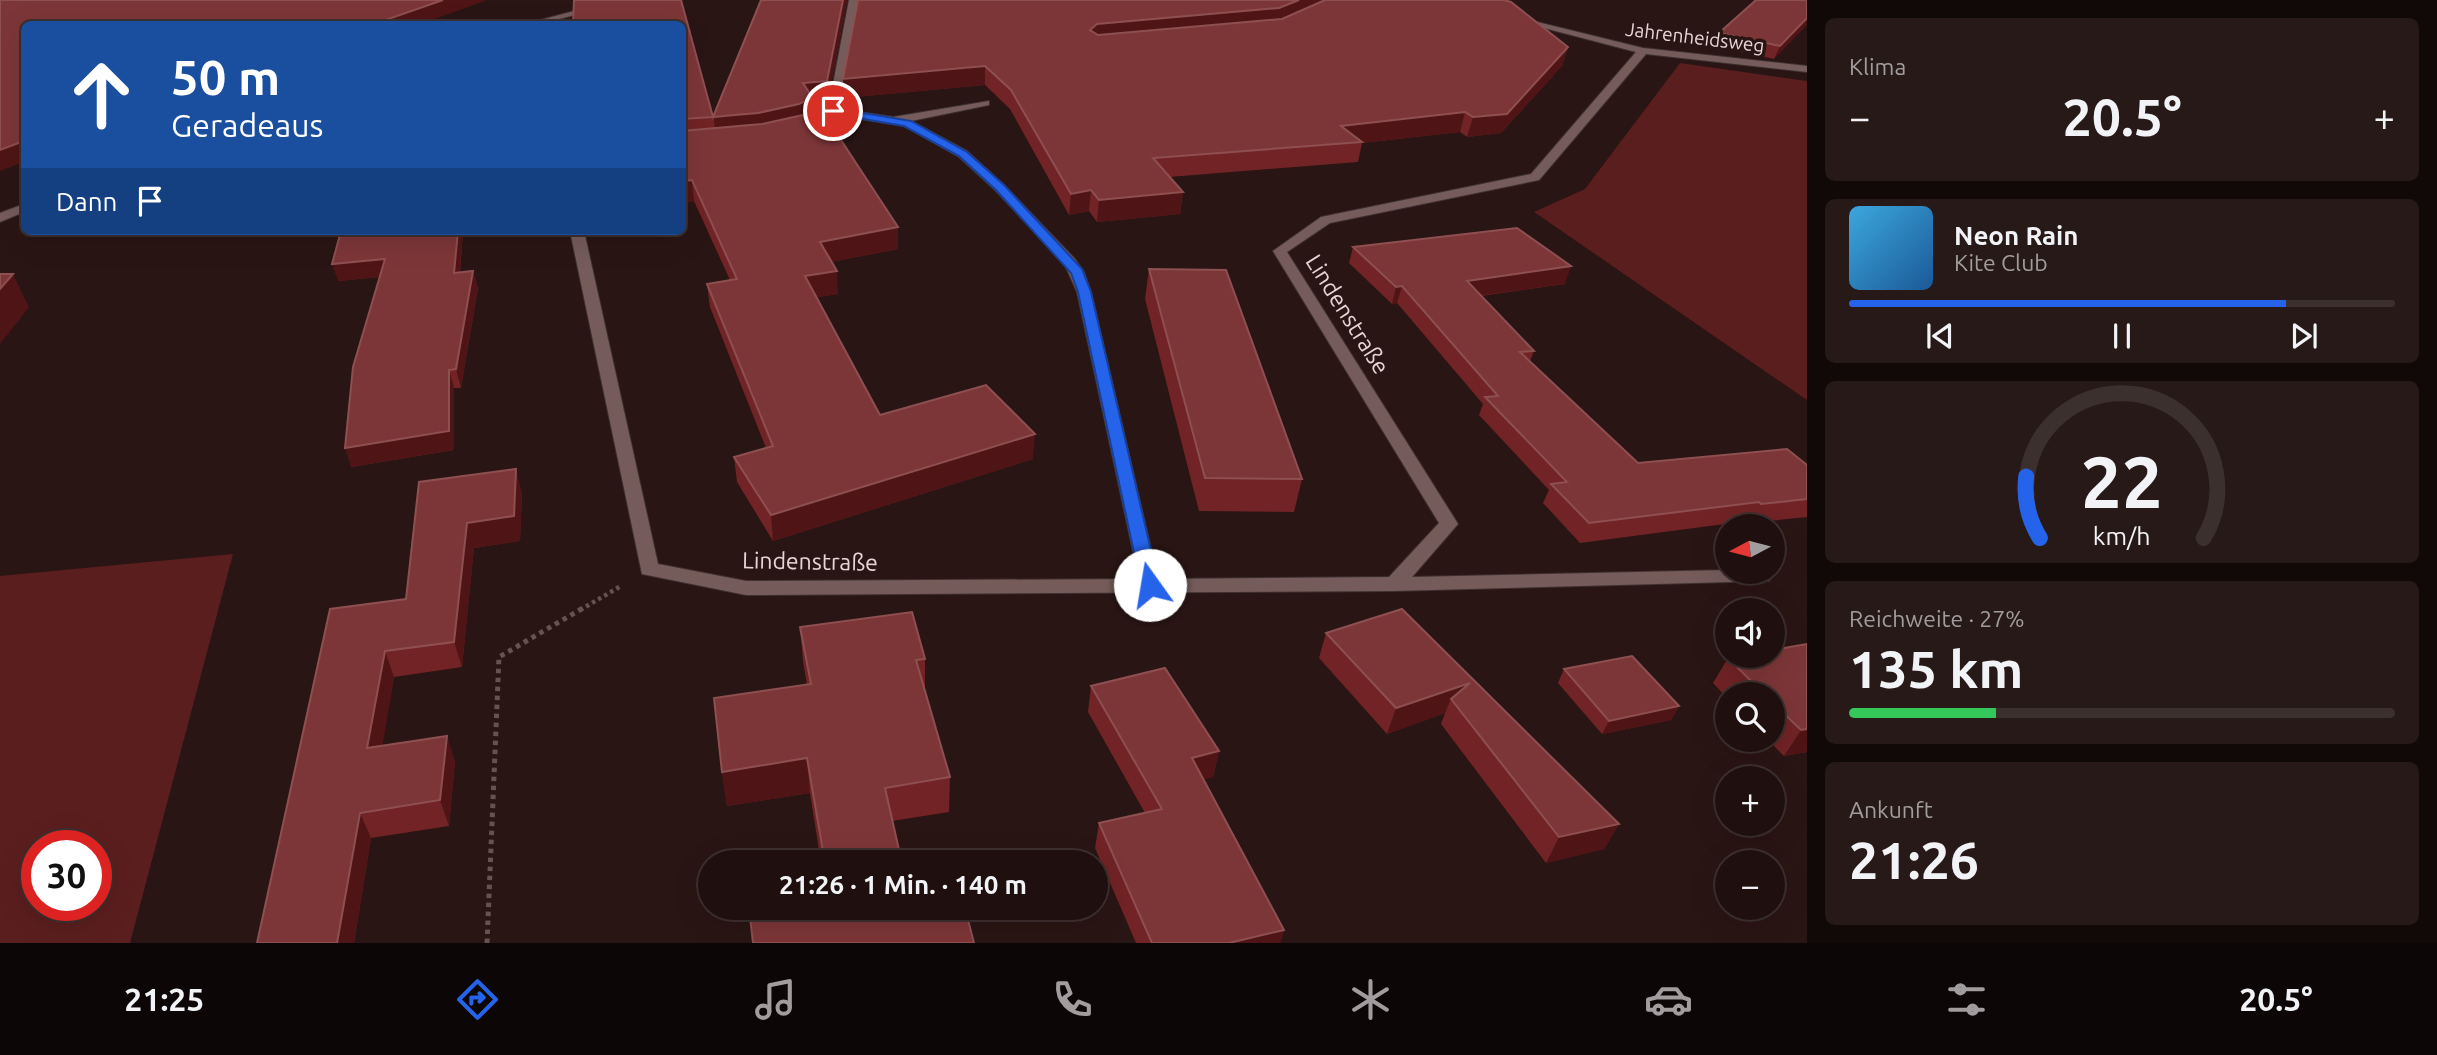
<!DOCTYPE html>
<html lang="de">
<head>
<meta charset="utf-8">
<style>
	body { margin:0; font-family:Ubuntu,sans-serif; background:#271918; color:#f1f3f6; height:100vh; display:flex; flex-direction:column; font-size:26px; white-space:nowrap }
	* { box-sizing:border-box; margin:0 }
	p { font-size:23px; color:#a19d9e }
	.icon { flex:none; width:38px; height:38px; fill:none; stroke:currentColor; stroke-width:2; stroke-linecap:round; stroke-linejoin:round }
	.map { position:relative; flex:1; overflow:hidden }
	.drawer { display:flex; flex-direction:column; gap:18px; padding:18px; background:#110908; width:630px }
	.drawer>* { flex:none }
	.top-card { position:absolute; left:21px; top:21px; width:665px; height:214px; border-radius:10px; box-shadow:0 7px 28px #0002,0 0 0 2px #3c302f; background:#1a4fa0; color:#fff; overflow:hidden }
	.needle { width:46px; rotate:263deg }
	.tools { position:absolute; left:1715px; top:514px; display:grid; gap:14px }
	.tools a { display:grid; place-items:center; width:70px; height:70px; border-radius:50%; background:#1f100f; box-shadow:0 7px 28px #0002,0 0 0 2px #3c302f; font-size:35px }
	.speed { position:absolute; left:21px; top:830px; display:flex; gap:14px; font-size:35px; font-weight:700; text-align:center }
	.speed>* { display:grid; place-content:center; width:91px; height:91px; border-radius:50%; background:#1f100f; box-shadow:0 7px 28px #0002,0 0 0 2px #3c302f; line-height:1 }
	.speed .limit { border:10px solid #d22; background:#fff; color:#111 }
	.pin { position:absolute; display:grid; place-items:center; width:60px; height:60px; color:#fff; margin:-30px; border:4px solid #fff; border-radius:50%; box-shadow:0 2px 7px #0007 }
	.me { position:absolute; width:77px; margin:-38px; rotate:347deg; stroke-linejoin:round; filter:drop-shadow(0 0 5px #0008) }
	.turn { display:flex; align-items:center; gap:24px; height:147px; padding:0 35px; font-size:32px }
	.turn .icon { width:91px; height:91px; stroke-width:2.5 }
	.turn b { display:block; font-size:49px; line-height:60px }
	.then { display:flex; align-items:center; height:66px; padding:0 35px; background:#0003; gap:14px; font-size:26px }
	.big { font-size:52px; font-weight:700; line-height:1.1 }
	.drawer .tile { flex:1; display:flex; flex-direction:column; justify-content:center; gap:10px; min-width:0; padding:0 24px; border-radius:10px; background:#271918 }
	.drawer .dial { align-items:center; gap:0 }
	.dial svg { height:182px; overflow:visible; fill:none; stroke:#3c302f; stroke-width:7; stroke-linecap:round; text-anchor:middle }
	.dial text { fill:#f1f3f6; stroke:none }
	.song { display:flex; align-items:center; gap:21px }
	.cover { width:84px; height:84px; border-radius:10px; background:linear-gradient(135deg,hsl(200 70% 55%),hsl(210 70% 35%)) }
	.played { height:7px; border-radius:4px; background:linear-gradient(90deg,#2563eb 80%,#3c302f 80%) }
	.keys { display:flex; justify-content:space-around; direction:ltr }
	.heat { display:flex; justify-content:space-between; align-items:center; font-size:38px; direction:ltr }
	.charge { height:10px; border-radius:5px; background:linear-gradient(90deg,#34c759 27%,#3c302f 0) }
	.trip { position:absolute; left:698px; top:850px; width:410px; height:70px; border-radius:35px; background:#1f100f; box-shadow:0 7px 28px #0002,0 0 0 2px #3c302f; font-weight:700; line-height:70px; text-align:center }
	.tab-bar { display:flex; height:112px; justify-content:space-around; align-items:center; background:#0c0606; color:#a19d9e }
	.tab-bar .icon { width:49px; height:49px }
	.tab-bar .active { color:#2563eb }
	.tab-bar b { font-size:32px; color:#f1f3f6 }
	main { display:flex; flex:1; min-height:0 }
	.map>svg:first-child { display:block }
</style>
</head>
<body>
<main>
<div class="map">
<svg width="1807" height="943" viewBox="0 0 1807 943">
	<rect width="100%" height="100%" fill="#291514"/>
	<g fill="#5b1e1e" fill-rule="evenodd">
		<polygon points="1680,63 1807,81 1807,400 1534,212 1585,189"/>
		<path d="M233,554L130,943H0V576ZM37,845H96V905H37Z"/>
	</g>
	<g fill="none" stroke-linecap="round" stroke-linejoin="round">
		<g stroke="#3f3131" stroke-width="2">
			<g id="minor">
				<polygon points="616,0 632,0 540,24 525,24"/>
				<polygon points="849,0 859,0 839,109 893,117 989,101 989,105 911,121 967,151 1004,185 1075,259 1084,272 1091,292 1158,579 1389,577 1439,523 1273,251 1321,217 1531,174 1636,52 1517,21 1517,17 1643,48 1807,66 1807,72 1646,54 1539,180 1330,223 1287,252 1458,524 1412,577 1727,570 1769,572 1772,576 1769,581 1394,591 746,595 642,574 570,231 584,231 658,564 746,581 1139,579 1077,292 1065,265 996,191 959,157 904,126 835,115 826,120 820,117 828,110"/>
				<polygon points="24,204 24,212 0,222 0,213"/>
			</g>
		</g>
		<polyline stroke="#655352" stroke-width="4.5" stroke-dasharray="3.5 3.5" stroke-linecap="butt" points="580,610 621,586"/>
		<polyline stroke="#655352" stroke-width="5" stroke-dasharray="4.5 4.5" stroke-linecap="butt" points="487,943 499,657 583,608"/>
		<use href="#minor" fill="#755c5a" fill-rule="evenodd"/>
	</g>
	<g fill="#712325">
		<polygon points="761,0 847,0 828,100 814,101 814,111 898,227 898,249 831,262 838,294 817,297 880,415 1033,459 773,541 737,482 734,457 766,448 710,307 707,284 730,280 694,201 682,203 682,24 713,117"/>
		<polygon points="858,0 1568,47 1562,66 1501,133 1467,137 1460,132 1362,143 1358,162 1169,177 1183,192 1180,214 1097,222 1089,211 1069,215 1010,109 985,85 844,98"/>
		<polygon points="1807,0 1774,59 1714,46 1719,33"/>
		<polygon points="341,231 463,231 460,273 473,271 478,288 461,388 454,388 454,450 351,467 380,277 338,281"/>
		<polygon points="1353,247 1565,284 1481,296 1534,351 1530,361 1638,463 1807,465 1807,517 1751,523 1748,521 1580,543 1543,503 1549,490 1479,415 1483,404 1397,303 1392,304 1349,263"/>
		<polygon points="1149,269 1302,479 1294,512 1199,511 1145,299"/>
		<polygon points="522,493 520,541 474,548 462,667 394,677 382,745 455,761 449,826 371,838 354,943 257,943 406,599"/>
		<polygon points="1402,609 1619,824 1604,849 1546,863 1441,724 1445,713 1387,734 1319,658 1326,633"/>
		<polygon points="800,627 925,659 925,690 950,777 949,812 892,821 902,863 821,863 810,793 727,806 722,772 807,685 803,661"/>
		<polygon points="1807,644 1807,752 1784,756 1768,740 1773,740 1773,695 1727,695 1727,698 1713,683 1728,658"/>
		<polygon points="1564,669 1679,706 1671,720 1602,734 1558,683"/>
		<polygon points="1091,686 1219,751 1213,777 1204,779 1284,930 1280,943 1136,943 1095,848 1099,823 1145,813 1088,712"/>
	</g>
	<g fill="#4f1516">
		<polygon points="443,0 487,0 421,24 374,24"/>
		<polygon points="843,0 847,0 828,100 814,101 814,118 715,137 714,117 803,83"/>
		<polygon points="1299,0 1335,0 1276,25 1096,41 1090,30 1097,24"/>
		<polygon points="1807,18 1807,25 1774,59 1780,46"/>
		<polygon points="1568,47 1562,66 1501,133 1467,137 1473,117"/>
		<polygon points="985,66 985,85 844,98 843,79"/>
		<polygon points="1465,112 1460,132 1362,143 1362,142 1341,126"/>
		<polygon points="24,141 24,162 0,171 0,150"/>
		<polygon points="692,180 694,201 682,203 682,181"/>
		<polygon points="1091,190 1089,211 1069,215 1071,194"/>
		<polygon points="1183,192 1180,214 1097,222 1099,200"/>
		<polygon points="898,227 898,249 821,264 820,242"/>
		<polygon points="458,231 463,231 458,291 454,273"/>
		<polygon points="385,259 390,276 338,281 332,264"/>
		<polygon points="1571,266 1565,284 1462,298 1467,281"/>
		<polygon points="473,271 478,288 461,388 456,369"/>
		<polygon points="837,271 838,294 807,299 805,276"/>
		<polygon points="13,274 29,307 0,344 0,289"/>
		<polygon points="1402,286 1397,303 1392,304 1396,287"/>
		<polygon points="449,370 454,388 454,450 351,467 345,448"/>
		<polygon points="1035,434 1033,459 773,541 771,515"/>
		<polygon points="516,469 522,493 520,541 474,548 462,667 454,642 467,523"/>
		<polygon points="385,651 394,677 378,773 367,748"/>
		<polygon points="1470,683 1451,699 1445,713 1387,734 1396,708"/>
		<polygon points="1679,706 1671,720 1602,734 1609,721"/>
		<polygon points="1807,729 1807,752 1784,756 1801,730"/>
		<polygon points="447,736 455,761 449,826 440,800"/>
		<polygon points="1219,751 1213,777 1187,784 1192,758"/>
		<polygon points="807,758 810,793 727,806 722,772"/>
		<polygon points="360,813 371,838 354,943 337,943"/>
		<polygon points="1619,824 1604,849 1546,863 1559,837"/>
		<polygon points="1284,930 1280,943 1229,943"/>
	</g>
	<g fill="#7d3638" stroke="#8e4f51" stroke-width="2">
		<polygon points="0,0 443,0 374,24 24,24 24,141 0,150"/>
		<polygon points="574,0 681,0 713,117 761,0 843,0 827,81 803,83 813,98 799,104 758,113 735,115 714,117 682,119 682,24 573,24"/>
		<polygon points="858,0 1299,0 1279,8 1097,24 1090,30 1098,35 1282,19 1325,0 1504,0 1511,2 1568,47 1507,114 1473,117 1465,112 1341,126 1362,142 1153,158 1183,192 1099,200 1091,190 1071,194 1011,90 985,66 843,79"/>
		<polygon points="1756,0 1807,0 1807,18 1780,46 1719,33"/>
		<polygon points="820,108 898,227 820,242 837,271 805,276 880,415 986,385 1035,434 771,515 734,457 773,446 707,284 737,279 692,180 682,181 682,131 762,124 803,115"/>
		<polygon points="1517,228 1571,266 1467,281 1534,351 1520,352 1638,463 1787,449 1807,465 1807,499 1761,504 1759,502 1589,523 1551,484 1567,482 1485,397 1498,396 1402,286 1396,287 1353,247"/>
		<polygon points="341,231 458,231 454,273 473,271 456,369 449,370 449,431 345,448 353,367 385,259 332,264"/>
		<polygon points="1149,269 1226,270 1302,479 1205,478"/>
		<polygon points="0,274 13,274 0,289"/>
		<polygon points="516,469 514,516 467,523 454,642 385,651 367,748 447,736 440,800 360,813 337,943 257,943 330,609 406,599 419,482"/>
		<polygon points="1402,609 1619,824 1559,837 1451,699 1470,683 1396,708 1326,633"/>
		<polygon points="912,612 925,659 916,660 950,777 885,788 902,863 825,863 807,758 722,772 714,698 811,684 800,627"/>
		<polygon points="1807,644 1807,729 1801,730 1773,703 1773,695 1765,695 1728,658 1738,656 1773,656 1773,650"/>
		<polygon points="1632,656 1679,706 1609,721 1564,669"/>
		<polygon points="1165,668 1219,751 1192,758 1284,930 1229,943 1152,943 1099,823 1162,809 1091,686"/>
		<polygon points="749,908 965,908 974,943 753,943"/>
	</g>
	<polygon fill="#2563eb" stroke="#184099" stroke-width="2" points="833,108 911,121 967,152 1004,185 1082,269 1091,292 1159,585 1157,589 1144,589 1141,585 1078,292 1071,273 996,190 959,156 904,126 829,113 828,111"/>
	<g text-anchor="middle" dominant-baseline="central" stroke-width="7" stroke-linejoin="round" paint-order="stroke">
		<g font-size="19" fill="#e6d7d6" stroke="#291514">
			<text transform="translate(1695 37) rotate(7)">Jahrenheidsweg</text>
		</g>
		<g font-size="23" fill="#e6d7d6" stroke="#291514">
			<text transform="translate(1348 314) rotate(58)">Lindenstraße</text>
			<text transform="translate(810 561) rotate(1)">Lindenstraße</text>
		</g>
	</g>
</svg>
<div class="tools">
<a><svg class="needle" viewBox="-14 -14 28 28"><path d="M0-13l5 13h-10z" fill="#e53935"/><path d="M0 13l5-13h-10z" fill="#a19d9e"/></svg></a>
<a><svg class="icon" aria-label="sound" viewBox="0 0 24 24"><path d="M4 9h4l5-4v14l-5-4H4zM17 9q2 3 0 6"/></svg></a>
<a><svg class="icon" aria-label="search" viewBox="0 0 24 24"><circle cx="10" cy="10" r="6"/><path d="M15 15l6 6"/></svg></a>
<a>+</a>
<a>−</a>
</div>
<div class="speed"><div class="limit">30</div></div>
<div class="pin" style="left:833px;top:111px;background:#d93025"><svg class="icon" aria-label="arrive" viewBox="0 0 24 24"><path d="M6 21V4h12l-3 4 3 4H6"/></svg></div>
<svg class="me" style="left:1150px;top:585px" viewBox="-20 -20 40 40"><circle r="19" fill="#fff"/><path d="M0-13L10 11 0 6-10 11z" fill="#2563eb"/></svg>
<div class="trip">21:26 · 1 Min. · 140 m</div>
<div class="top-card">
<div class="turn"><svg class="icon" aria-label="ahead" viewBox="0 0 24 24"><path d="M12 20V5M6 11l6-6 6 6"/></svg><div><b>50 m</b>Geradeaus</div></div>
<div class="then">Dann<svg class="icon" aria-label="arrive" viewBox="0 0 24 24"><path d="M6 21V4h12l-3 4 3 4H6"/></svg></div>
</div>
</div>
<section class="drawer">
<div class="tile"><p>Klima</p>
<div class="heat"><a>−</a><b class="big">20.5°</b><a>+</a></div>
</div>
<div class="tile">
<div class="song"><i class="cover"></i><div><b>Neon Rain</b><p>Kite Club</p></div></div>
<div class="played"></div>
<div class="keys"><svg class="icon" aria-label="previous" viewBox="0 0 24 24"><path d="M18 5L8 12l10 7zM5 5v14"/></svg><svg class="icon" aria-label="pause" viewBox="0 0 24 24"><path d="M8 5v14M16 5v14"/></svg><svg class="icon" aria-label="next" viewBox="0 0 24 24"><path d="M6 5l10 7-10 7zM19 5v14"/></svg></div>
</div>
<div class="tile dial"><svg viewBox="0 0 100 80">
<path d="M14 69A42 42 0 1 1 86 69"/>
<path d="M14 69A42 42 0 0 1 8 42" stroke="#2563eb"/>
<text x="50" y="56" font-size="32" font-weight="700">22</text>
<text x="50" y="72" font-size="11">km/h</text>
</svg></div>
<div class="tile"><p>Reichweite · 27%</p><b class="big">135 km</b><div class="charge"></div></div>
<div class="tile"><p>Ankunft</p><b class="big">21:26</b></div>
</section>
</main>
<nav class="tab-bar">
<b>21:25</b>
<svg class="icon active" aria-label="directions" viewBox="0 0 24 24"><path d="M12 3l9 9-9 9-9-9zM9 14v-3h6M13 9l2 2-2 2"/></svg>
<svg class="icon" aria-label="music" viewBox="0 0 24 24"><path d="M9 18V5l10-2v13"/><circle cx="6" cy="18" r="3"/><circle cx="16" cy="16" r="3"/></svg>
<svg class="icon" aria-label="phone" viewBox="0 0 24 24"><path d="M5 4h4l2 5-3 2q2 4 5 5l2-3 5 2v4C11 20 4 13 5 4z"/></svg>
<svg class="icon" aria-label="climate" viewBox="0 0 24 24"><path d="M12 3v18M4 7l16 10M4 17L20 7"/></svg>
<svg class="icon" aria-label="car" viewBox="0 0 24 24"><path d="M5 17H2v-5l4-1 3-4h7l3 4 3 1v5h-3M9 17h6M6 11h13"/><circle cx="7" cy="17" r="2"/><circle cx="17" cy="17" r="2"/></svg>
<svg class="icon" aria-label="filters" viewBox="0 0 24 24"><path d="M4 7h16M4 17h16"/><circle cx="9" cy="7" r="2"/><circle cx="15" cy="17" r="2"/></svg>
<b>20.5°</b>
</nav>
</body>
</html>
